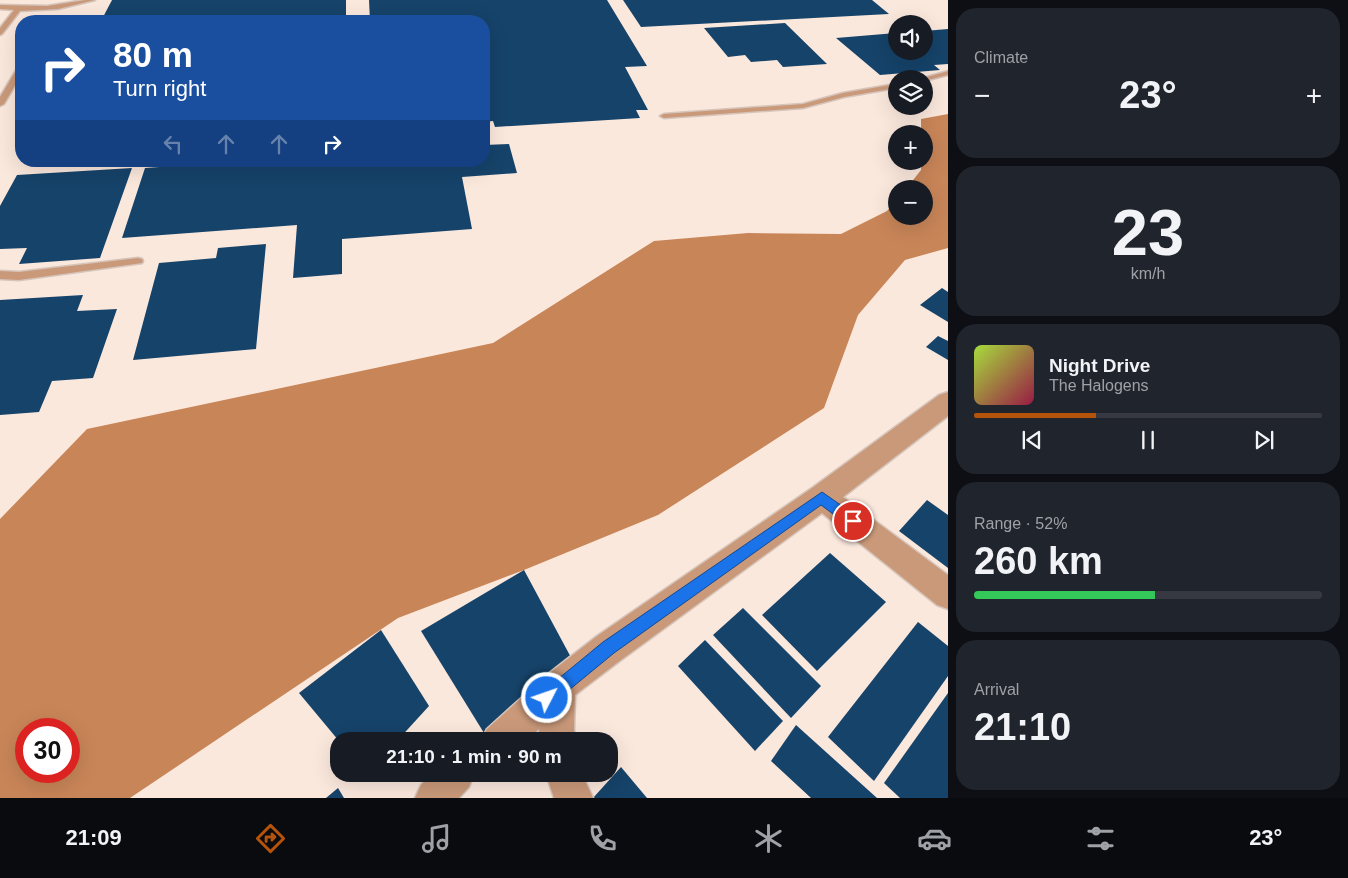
<!DOCTYPE html>
<html lang="en">
<head>
<meta charset="utf-8">
<style>
	body { margin:0; font-family:Helvetica,sans-serif; background:#20242c; color:#f1f3f6; height:100vh; display:flex; flex-direction:column; font-size:19px; white-space:nowrap }
	* { box-sizing:border-box; margin:0 }
	p { font-size:16px; color:#9ea1a6 }
	.icon { flex:none; width:28px; height:28px; fill:none; stroke:currentColor; stroke-width:2; stroke-linecap:round; stroke-linejoin:round }
	.map { position:relative; flex:1; overflow:hidden }
	.side { display:flex; flex-direction:column; gap:8px; padding:8px; background:#0d0f14; width:400px }
	.side>* { flex:none }
	.banner { position:absolute; left:15px; top:15px; width:475px; height:152px; border-radius:20px; box-shadow:0 5px 20px #0002; background:#1a4fa0; color:#fff; overflow:hidden }
	.tools { position:absolute; left:888px; top:15px; display:grid; gap:10px }
	.tools a { display:grid; place-items:center; width:45px; height:45px; border-radius:50%; background:#171b24; box-shadow:0 5px 20px #0002; font-size:25px }
	.speed { position:absolute; left:15px; top:718px; display:flex; gap:10px; font-size:25px; font-weight:700; text-align:center }
	.speed>* { display:grid; place-content:center; width:65px; height:65px; border-radius:50%; background:#171b24; box-shadow:0 5px 20px #0002; line-height:1 }
	.speed .limit { border:8px solid #d22; background:#fff; color:#111 }
	.pin { position:absolute; display:grid; place-items:center; width:42px; height:42px; color:#fff; margin:-21px; border:2px solid #fff; border-radius:50%; box-shadow:0 1px 5px #0007 }
	.me { position:absolute; width:55px; margin:-28px; rotate:49deg; stroke-linejoin:round; filter:drop-shadow(0 0 4px #0008) }
	.turn { display:flex; align-items:center; gap:18px; height:105px; padding:0 15px; font-size:22px }
	.turn .icon { width:65px; height:65px; stroke-width:2.5 }
	.turn b { display:block; font-size:35px; line-height:42px }
	.lanes { display:flex; align-items:center; height:48px; padding:0 15px; background:#0003; justify-content:center; gap:25px; direction:ltr }
	.lanes .off { opacity:.35 }
	.big { font-size:38px; font-weight:600; line-height:1.1 }
	.side .tile { flex:1; display:flex; flex-direction:column; justify-content:center; gap:8px; min-width:0; padding:0 18px; border-radius:20px; background:#20242c }
	.side .dial { align-items:center; gap:0 }
	.dial b { font-size:65px; line-height:1 }
	.song { display:flex; align-items:center; gap:15px }
	.cover { width:60px; height:60px; border-radius:8px; background:linear-gradient(135deg,hsl(80 70% 55%),hsl(340 70% 35%)) }
	.played { height:5px; border-radius:2px; background:linear-gradient(90deg,#b45309 35%,#363941 35%) }
	.keys { display:flex; justify-content:space-around; direction:ltr }
	.heat { display:flex; justify-content:space-between; align-items:center; font-size:28px; direction:ltr }
	.charge { height:8px; border-radius:4px; background:linear-gradient(90deg,#34c759 52%,#363941 0) }
	.trip { position:absolute; left:330px; top:732px; width:288px; height:50px; border-radius:20px; background:#171b24; box-shadow:0 5px 20px #0002; font-weight:600; line-height:50px; text-align:center }
	.menu { display:flex; height:80px; justify-content:space-around; align-items:center; background:#090b0e; color:#9ea1a6 }
	.menu .icon { width:35px; height:35px }
	.menu .on { color:#b45309 }
	.menu b { font-size:22px; color:#f1f3f6 }
	main { display:flex; flex:1; min-height:0 }
	.map>svg:first-child { display:block }
</style>
</head>
<body>
<main>
<div class="map">
<svg width="948" height="798" viewBox="0 0 948 798">
	<rect width="100%" height="100%" fill="#fbe8dd"/>
	<path fill="#c88558" fill-rule="evenodd" d="M948,114V248L905,260L858,315L824,408L658,515L524,570L398,618L130,798H0V519L87,429L493,343L654,241L748,233L841,234L887,211L896,200V216H924V189H906L921,170V161H924V134H921V119ZM26,729H69V771H26Z"/>
	<g fill="#16436a">
		<polygon points="112,0 346,0 346,21 101,21"/>
		<polygon points="369,0 607,0 647,66 625,67 648,110 636,110 640,118 495,127 493,121 484,122 484,21 370,21"/>
		<polygon points="623,0 872,0 889,14 641,27"/>
		<polygon points="785,23 827,64 783,67 777,60 751,62 745,55 728,57 704,28"/>
		<polygon points="948,29 948,64 934,65 940,70 880,75 836,38 896,33 896,51 924,51 924,31"/>
		<polygon points="509,144 517,173 462,177 472,229 342,239 342,274 293,278 297,225 122,238 145,168 246,161 484,161 484,145"/>
		<polygon points="132,168 100,258 19,264 27,248 0,249 0,206 17,175"/>
		<polygon points="266,244 256,349 133,360 159,263 216,258 218,248"/>
		<polygon points="942,288 948,292 948,322 920,305"/>
		<polygon points="83,295 77,311 117,309 93,378 52,381 39,412 0,415 0,300"/>
		<polygon points="938,336 948,341 948,360 926,347"/>
		<polygon points="927,500 948,515 948,568 899,531"/>
		<polygon points="830,553 886,602 817,671 762,615"/>
		<polygon points="524,570 574,663 484,733 421,631"/>
		<polygon points="743,608 821,686 791,718 713,635"/>
		<polygon points="918,622 948,646 948,676 874,781 828,737"/>
		<polygon points="381,630 429,706 397,741 339,741 299,693"/>
		<polygon points="705,640 783,721 755,751 678,666"/>
		<polygon points="948,693 948,798 900,798 884,783"/>
		<polygon points="796,725 877,798 811,798 771,761"/>
		<polygon points="621,767 647,798 593,798"/>
		<polygon points="338,788 344,798 326,798"/>
	</g>
	<g fill="none" stroke-linecap="round" stroke-linejoin="round">
		<g stroke="#d6c5bb" stroke-width="3">
			<g id="lane">
				<polygon points="85,0 95,0 58,9 20,11 2,34 0,35 0,28 14,10 0,9 0,5 47,6"/>
				<polygon points="18,67 21,67 21,75 4,104 0,106 0,97"/>
				<polygon points="948,71 948,75 924,81 924,79 920,79"/>
				<polygon points="896,84 896,88 844,97 803,108 664,118 660,116 664,114 803,104 843,93"/>
				<polygon points="138,258 142,259 143,261 142,263 19,280 0,279 0,271 19,272"/>
			</g>
		</g>
		<g stroke="#d6c5bb" stroke-width="3">
			<g id="street">
				<polygon points="948,392 948,416 843,497 948,575 948,609 937,605 822,513 621,660 575,695 574,730 576,741 540,741 539,729 525,741 481,741 487,729 547,675 597,636 812,488 939,395"/>
				<polygon points="431,774 474,774 469,787 459,798 415,798 421,785"/>
				<polygon points="546,774 582,774 593,798 554,798"/>
			</g>
		</g>
		<use href="#lane" fill="#ca997a" fill-rule="evenodd"/>
		<use href="#street" fill="#ca997a" fill-rule="evenodd"/>
	</g>
	<polygon fill="#1a73e8" stroke="#114b97" points="822,492 858,517 860,521 858,526 853,527 849,526 821,505 614,653 552,704 547,706 541,704 539,698 541,693 603,642"/>
</svg>
<div class="tools">
<a><svg class="icon" aria-label="sound" viewBox="0 0 24 24"><path d="M4 9h4l5-4v14l-5-4H4zM17 9q2 3 0 6"/></svg></a>
<a><svg class="icon" aria-label="layers" viewBox="0 0 24 24"><path d="M12 4l9 5-9 5-9-5zM3 14l9 5 9-5"/></svg></a>
<a>+</a>
<a>−</a>
</div>
<div class="speed"><div class="limit">30</div></div>
<div class="pin" style="left:853px;top:521px;background:#d93025"><svg class="icon" aria-label="arrive" viewBox="0 0 24 24"><path d="M6 21V4h12l-3 4 3 4H6"/></svg></div>
<svg class="me" style="left:547px;top:698px" viewBox="-20 -20 40 40"><circle r="17" fill="#1a73e8" stroke="#fff" stroke-width="3"/><path d="M0-11L8 9 0 5-8 9z" fill="#fff"/></svg>
<div class="trip">21:10 · 1 min · 90 m</div>
<div class="banner">
<div class="turn"><svg class="icon" aria-label="right" viewBox="0 0 24 24"><path d="M7 20v-9h11M14 6l5 5-5 5"/></svg><div><b>80 m</b>Turn right</div></div>
<div class="lanes"><svg class="icon off" aria-label="left" viewBox="0 0 24 24"><path d="M17 20v-9H6M10 6l-5 5 5 5"/></svg><svg class="icon off" aria-label="ahead" viewBox="0 0 24 24"><path d="M12 20V5M6 11l6-6 6 6"/></svg><svg class="icon off" aria-label="ahead" viewBox="0 0 24 24"><path d="M12 20V5M6 11l6-6 6 6"/></svg><svg class="icon" aria-label="right" viewBox="0 0 24 24"><path d="M7 20v-9h11M14 6l5 5-5 5"/></svg></div>
</div>
</div>
<section class="side">
<div class="tile"><p>Climate</p>
<div class="heat"><a>−</a><b class="big">23°</b><a>+</a></div>
</div>
<div class="tile dial"><b>23</b><p>km/h</p></div>
<div class="tile">
<div class="song"><i class="cover"></i><div><b>Night Drive</b><p>The Halogens</p></div></div>
<div class="played"></div>
<div class="keys"><svg class="icon" aria-label="previous" viewBox="0 0 24 24"><path d="M18 5L8 12l10 7zM5 5v14"/></svg><svg class="icon" aria-label="pause" viewBox="0 0 24 24"><path d="M8 5v14M16 5v14"/></svg><svg class="icon" aria-label="next" viewBox="0 0 24 24"><path d="M6 5l10 7-10 7zM19 5v14"/></svg></div>
</div>
<div class="tile"><p>Range · 52%</p><b class="big">260 km</b><div class="charge"></div></div>
<div class="tile"><p>Arrival</p><b class="big">21:10</b></div>
</section>
</main>
<nav class="menu">
<b>21:09</b>
<svg class="icon on" aria-label="directions" viewBox="0 0 24 24"><path d="M12 3l9 9-9 9-9-9zM9 14v-3h6M13 9l2 2-2 2"/></svg>
<svg class="icon" aria-label="music" viewBox="0 0 24 24"><path d="M9 18V5l10-2v13"/><circle cx="6" cy="18" r="3"/><circle cx="16" cy="16" r="3"/></svg>
<svg class="icon" aria-label="phone" viewBox="0 0 24 24"><path d="M5 4h4l2 5-3 2q2 4 5 5l2-3 5 2v4C11 20 4 13 5 4z"/></svg>
<svg class="icon" aria-label="climate" viewBox="0 0 24 24"><path d="M12 3v18M4 7l16 10M4 17L20 7"/></svg>
<svg class="icon" aria-label="car" viewBox="0 0 24 24"><path d="M5 17H2v-5l4-1 3-4h7l3 4 3 1v5h-3M9 17h6M6 11h13"/><circle cx="7" cy="17" r="2"/><circle cx="17" cy="17" r="2"/></svg>
<svg class="icon" aria-label="filters" viewBox="0 0 24 24"><path d="M4 7h16M4 17h16"/><circle cx="9" cy="7" r="2"/><circle cx="15" cy="17" r="2"/></svg>
<b>23°</b>
</nav>
</body>
</html>
